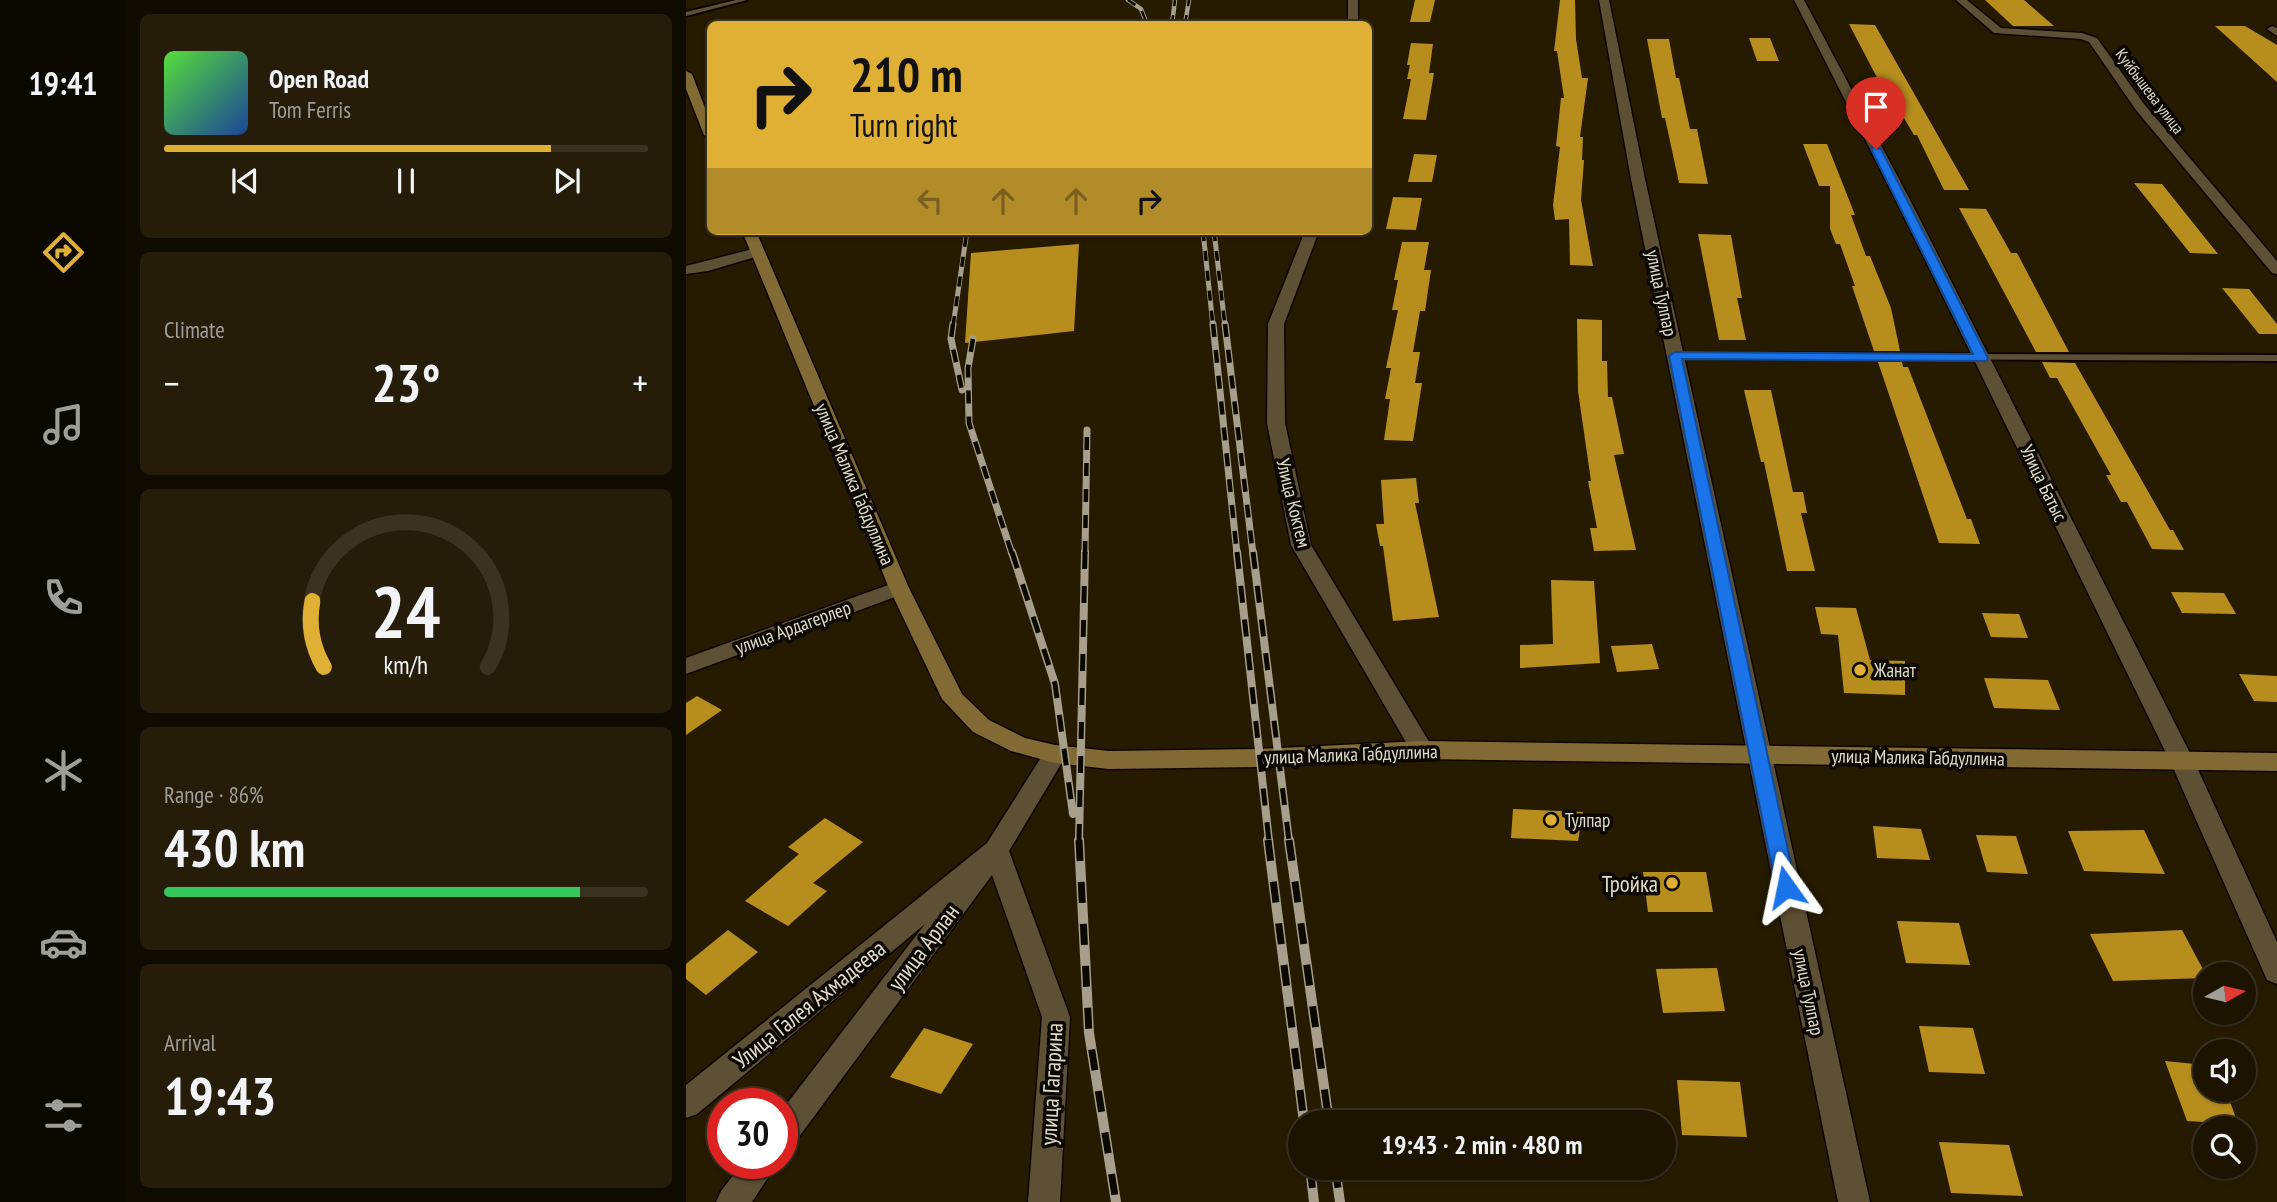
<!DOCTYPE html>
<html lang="en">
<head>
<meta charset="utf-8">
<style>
	body { margin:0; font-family:"PT Sans Narrow",sans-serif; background:#251d0a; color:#f1f3f6; height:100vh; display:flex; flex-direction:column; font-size:26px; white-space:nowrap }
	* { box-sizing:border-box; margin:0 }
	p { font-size:23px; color:#a09e99 }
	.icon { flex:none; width:38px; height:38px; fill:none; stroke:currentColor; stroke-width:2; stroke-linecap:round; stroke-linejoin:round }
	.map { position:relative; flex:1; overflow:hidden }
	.drawer { display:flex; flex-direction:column; gap:14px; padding:14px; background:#0f0b00; width:560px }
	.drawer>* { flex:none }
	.top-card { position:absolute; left:21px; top:21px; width:665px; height:214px; border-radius:10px; box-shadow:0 2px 5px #0004,0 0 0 2px #3a3322; background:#dfb034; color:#111; overflow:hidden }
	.needle { width:46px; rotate:82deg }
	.controls { position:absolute; left:1507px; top:962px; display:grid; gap:14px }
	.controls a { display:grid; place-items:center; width:63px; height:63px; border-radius:50%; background:#1c1400; box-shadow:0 2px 5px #0004,0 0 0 2px #3a3322; font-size:35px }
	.speed { position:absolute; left:21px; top:1088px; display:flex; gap:14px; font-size:35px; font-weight:700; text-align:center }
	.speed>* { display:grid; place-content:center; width:91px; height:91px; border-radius:50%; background:#1c1400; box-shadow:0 2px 5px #0004,0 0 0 2px #3a3322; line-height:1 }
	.speed .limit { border:10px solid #d22; background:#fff; color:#111 }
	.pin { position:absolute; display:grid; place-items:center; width:60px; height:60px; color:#fff; margin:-72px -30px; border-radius:50% 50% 50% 0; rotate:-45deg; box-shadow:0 0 7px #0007 }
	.pin .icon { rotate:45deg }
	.me { position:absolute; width:77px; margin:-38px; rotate:348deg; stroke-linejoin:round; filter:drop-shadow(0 0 5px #0008) }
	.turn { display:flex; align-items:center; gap:24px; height:147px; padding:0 28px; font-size:32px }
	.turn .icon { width:91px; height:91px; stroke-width:2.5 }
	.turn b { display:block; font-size:49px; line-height:60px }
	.lanes { display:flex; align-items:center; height:66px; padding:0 28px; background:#0003; justify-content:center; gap:35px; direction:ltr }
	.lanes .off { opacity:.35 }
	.big { font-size:52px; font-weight:700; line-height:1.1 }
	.drawer .widget { flex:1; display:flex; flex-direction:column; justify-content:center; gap:10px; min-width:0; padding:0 24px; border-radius:10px; background:#251d0a }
	.drawer .dial { align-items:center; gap:0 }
	.dial svg { height:182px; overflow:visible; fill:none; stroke:#3a3322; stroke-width:7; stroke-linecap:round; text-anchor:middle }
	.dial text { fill:#f1f3f6; stroke:none }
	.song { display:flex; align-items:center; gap:21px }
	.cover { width:84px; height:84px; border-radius:10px; background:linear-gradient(135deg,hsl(110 70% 55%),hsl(220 70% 35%)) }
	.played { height:7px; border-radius:4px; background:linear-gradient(90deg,#dfb034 80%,#3a3322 80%) }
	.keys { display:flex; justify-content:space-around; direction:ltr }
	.heat { display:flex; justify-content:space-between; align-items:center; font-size:38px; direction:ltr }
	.charge { height:10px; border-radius:5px; background:linear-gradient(90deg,#34c759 86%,#3a3322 0) }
	.trip { position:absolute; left:602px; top:1110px; width:388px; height:70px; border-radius:35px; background:#1c1400; box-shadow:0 2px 5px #0004,0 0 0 2px #3a3322; font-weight:700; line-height:70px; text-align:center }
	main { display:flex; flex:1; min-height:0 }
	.tabs { display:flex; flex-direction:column; width:126px; justify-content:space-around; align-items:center; background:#0b0800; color:#a09e99 }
	.tabs .icon { width:49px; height:49px }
	.tabs .selected { color:#dfb034 }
	.tabs b { font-size:32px; color:#f1f3f6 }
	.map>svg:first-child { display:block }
</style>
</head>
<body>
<main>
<nav class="tabs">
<b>19:41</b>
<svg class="icon selected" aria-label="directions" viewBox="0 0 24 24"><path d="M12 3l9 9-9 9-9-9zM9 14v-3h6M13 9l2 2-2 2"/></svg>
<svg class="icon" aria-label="music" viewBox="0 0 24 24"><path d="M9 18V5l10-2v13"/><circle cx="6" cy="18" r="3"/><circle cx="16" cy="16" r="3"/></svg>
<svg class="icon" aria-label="phone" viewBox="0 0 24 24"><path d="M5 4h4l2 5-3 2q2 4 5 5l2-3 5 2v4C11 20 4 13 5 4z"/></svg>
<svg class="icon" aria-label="climate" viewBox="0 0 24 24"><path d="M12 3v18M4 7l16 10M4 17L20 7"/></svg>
<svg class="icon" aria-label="car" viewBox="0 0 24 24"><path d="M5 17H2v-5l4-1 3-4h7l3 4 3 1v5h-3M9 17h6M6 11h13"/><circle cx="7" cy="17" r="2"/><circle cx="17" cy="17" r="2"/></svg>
<svg class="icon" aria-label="filters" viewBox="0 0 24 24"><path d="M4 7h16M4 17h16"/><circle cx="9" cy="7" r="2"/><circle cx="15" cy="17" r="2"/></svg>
</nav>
<section class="drawer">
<div class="widget">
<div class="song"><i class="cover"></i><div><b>Open Road</b><p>Tom Ferris</p></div></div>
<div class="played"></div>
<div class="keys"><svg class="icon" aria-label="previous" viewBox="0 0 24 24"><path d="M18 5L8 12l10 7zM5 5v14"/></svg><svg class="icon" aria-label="pause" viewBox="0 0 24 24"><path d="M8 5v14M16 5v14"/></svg><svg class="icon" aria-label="next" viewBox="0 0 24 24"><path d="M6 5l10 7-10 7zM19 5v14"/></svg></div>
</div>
<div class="widget"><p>Climate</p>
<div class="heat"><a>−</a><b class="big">23°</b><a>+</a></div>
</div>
<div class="widget dial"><svg viewBox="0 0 100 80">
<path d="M14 69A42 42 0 1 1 86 69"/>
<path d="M14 69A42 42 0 0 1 9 40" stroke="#dfb034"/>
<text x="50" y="56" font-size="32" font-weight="700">24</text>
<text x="50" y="72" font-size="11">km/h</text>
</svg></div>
<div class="widget"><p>Range · 86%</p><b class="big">430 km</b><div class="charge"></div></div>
<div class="widget"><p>Arrival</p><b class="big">19:43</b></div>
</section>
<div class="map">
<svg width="1591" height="1202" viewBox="0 0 1591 1202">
	<rect width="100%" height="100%" fill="#261b00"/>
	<g fill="#b78e1e">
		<polygon points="729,0 749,0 744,22 724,22"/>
		<polygon points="874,0 889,0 890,39 896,78 902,78 894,137 897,137 896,160 898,160 895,200 907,266 884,265 883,219 869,220 867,205 874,147 870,146 875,98 878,98 871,51 868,51"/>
		<polygon points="1299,0 1338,0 1368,26 1327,26"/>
		<polygon points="1163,24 1189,25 1283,190 1258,190 1231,135 1228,135 1202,91 1198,91"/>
		<polygon points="1529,26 1559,26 1591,45 1591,82"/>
		<polygon points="1063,38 1084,38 1093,61 1071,61"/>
		<polygon points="961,39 983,39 990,78 993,78 1004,129 1011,129 1022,184 993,183 979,118 976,118"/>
		<polygon points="725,43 747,44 743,73 748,73 740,120 717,119 725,79 721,79 724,65 721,65"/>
		<polygon points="1117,144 1141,144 1169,215 1165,215 1180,256 1184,256 1205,308 1214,351 1188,351 1166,286 1169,286 1154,244 1150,244 1144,229 1144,186 1133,186"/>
		<polygon points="728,154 751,155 746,182 722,182"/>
		<polygon points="1448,183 1476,184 1532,254 1504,253"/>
		<polygon points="707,197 736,198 730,230 700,229"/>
		<polygon points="1273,208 1300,209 1325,253 1331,253 1383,352 1350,352"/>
		<polygon points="1012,234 1045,235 1056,298 1051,298 1060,340 1033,340"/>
		<polygon points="716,242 743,242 738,270 745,270 739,311 734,311 727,352 734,352 729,383 736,383 727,441 698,440 704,399 699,399 705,368 700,368 712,310 706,310 712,280 708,280"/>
		<polygon points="393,244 388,331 279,343 285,253"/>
		<polygon points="1536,288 1563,289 1591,324 1591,334 1573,334"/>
		<polygon points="891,319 916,320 916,361 921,361 922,397 926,397 938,454 928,455 950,550 908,551 904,528 911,528 902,481 905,481 892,391"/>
		<polygon points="1192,362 1216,362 1217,367 1222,367 1281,519 1285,519 1294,544 1253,543"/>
		<polygon points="1356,362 1389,363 1484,530 1487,530 1498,550 1466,549 1441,502 1435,502 1420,475 1425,475 1371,378 1364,378"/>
		<polygon points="1058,390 1085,390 1107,492 1117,492 1121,513 1115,513 1129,571 1101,571 1078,462 1075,462"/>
		<polygon points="730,478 733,503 729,503 753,617 707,621 697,546 694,546 690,524 698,524 695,480"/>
		<polygon points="865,580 908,581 914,663 834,668 834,645 867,644"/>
		<polygon points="1485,592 1538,593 1550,614 1496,613"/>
		<polygon points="1129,607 1170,608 1184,660 1219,661 1219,695 1158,693 1152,635 1135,634"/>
		<polygon points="1296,613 1333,614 1342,638 1305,637"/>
		<polygon points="966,644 973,669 931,672 925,646"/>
		<polygon points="1553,674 1591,676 1591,702 1568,701"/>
		<polygon points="1298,678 1362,680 1374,710 1308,708"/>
		<polygon points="11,696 36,710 0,735 0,703"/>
		<polygon points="827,809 897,812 892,841 825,838"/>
		<polygon points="139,818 177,842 127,883 141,891 102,926 59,901 113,854 102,847"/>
		<polygon points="1187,826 1235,829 1244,860 1191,858"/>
		<polygon points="1458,830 1479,874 1398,871 1382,831"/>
		<polygon points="1290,835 1330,836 1342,874 1301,872"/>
		<polygon points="957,872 1020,872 1027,912 962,912"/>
		<polygon points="1211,921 1273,923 1284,965 1220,963"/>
		<polygon points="42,930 72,952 20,995 0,979 0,964"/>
		<polygon points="1496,930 1520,975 1519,978 1427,981 1404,934"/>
		<polygon points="1031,968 1039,1011 977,1013 970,969"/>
		<polygon points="1233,1026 1287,1028 1299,1074 1243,1072"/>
		<polygon points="238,1028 287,1044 255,1094 204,1077"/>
		<polygon points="1479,1061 1519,1065 1519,1090 1540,1090 1552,1124 1501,1121"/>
		<polygon points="991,1080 1054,1082 1061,1137 996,1135"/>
		<polygon points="1253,1142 1323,1145 1337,1196 1265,1193"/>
	</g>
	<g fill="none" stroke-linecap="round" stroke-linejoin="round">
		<g stroke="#0f0500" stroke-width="4">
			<g id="lane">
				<polygon points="50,0 61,0 0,16 0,12"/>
				<polygon points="989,353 1591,355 1591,361 985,358 983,356"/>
			</g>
		</g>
		<g stroke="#0f0500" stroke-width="3">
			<g id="street">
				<rect x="662" y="0" width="10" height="24"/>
				<polygon points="913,0 923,0 959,179 1184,1202 1152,1202 945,179"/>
				<polygon points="1108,0 1118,0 1223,198 1508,761 1591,942 1591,984 1581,980 1484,761 1209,198"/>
				<polygon points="1270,0 1281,0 1315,28 1396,33 1411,38 1458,104 1591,261 1591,274 1586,273 1450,110 1403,42 1395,39 1308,33"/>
				<polygon points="1586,26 1591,28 1591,36 1581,29"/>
				<polygon points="619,231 633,231 598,324 599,423 625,545 748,750 744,756 736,759 728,756 605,545 581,423 582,324"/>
				<polygon points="71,248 78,252 76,255 22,271 0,274 0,266"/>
				<polygon points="213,581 220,583 223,588 220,593 0,674 0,658"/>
				<polygon points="369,745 377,748 381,754 323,851 384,1017 374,1202 342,1202 356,1017 306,875 107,1145 96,1150 96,1110 239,924 11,1114 0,1118 0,1085 301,843 361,748"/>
				<polygon points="56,1164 91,1164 66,1202 30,1202 35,1191"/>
			</g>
		</g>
		<g stroke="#0f0500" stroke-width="3">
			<g id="secondary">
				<polygon points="0,71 6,74 24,121 24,139 18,135 0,89"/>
				<polygon points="56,231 70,231 223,588 276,694 303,720 339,738 369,745 423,751 572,749 736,741 1591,753 1591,771 736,759 572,767 423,769 369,763 325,751 287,732 256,699 203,588"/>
			</g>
		</g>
		<use href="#lane" fill="#5d5034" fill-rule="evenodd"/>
		<use href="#street" fill="#5d5034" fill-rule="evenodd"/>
		<use href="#secondary" fill="#816a33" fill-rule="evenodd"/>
		<g stroke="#a79f8b" stroke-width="4.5">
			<g id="rail-far4">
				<polyline points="442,0 455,9 461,24"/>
				<polyline points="486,24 489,0"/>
				<polyline points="499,24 503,0"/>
			</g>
		</g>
		<g stroke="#a79f8b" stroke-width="5">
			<g id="rail-far3">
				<polyline points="517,231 527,326"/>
				<polyline points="528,231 539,326"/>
				<polyline points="267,326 281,231"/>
			</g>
		</g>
		<g stroke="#a79f8b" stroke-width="7">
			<g id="rail-far2">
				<polyline points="267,324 265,339 276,390"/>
				<polyline points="527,324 551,554"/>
				<polyline points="539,324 567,554"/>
				<polyline points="287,339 282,368 283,423 326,554"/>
				<polyline points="399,554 401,430"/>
			</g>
		</g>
		<g stroke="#a79f8b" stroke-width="8">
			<g id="rail-far1">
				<polyline points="326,552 369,684 387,814"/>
				<polyline points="551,552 583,841"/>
				<polyline points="567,552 603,841"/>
				<polyline points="393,841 399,552"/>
			</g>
		</g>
		<g stroke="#a79f8b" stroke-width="10">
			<g id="rail">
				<polyline points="393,840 403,1033 430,1202"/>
				<polyline points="582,840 618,1122"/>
				<polyline points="603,840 643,1122"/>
				<polyline points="624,1167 628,1202"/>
				<polyline points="649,1167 654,1202"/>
			</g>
		</g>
		<use href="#rail-far4" stroke="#0b0701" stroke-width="2.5" stroke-dasharray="9" stroke-linecap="butt"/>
		<use href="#rail-far3" stroke="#0b0701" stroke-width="3.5" stroke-dasharray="10" stroke-linecap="butt"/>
		<use href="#rail-far2" stroke="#0b0701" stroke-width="4.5" stroke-dasharray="13" stroke-linecap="butt"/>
		<use href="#rail-far1" stroke="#0b0701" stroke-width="5" stroke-dasharray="17" stroke-linecap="butt"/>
		<use href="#rail" stroke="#0b0701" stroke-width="7" stroke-dasharray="21" stroke-linecap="butt"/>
	</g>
	<polygon fill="#1a73e8" stroke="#114b97" stroke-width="2" points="1187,147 1195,149 1302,358 1300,361 996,359 1110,887 1107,892 1100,895 1093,892 1090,887 983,356 989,352 1287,354 1185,149"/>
	<g fill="#dfb034" stroke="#0b0701" stroke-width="2.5">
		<circle cx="1174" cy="670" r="7"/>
		<circle cx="865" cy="820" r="7"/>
		<circle cx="986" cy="883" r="7"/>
	</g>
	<g text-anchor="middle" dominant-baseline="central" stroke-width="7" stroke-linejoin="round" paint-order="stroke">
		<g font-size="16" fill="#e2dbcb" stroke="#0b0701">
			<text transform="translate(1464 91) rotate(53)">Куйбышева улица</text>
		</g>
		<g font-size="19" fill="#e2dbcb" stroke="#0b0701">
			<text transform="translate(976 293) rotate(78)">улица Тулпар</text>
			<text transform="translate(1358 483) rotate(64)">Улица Батыс</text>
			<text transform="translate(169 484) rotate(67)">улица Малика Габдуллина</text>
			<text transform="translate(608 503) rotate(76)">Улица Коктем</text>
			<text transform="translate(107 627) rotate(-20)">улица Ардагерлер</text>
			<text transform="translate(665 754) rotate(-2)">улица Малика Габдуллина</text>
			<text transform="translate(1232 757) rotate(1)">улица Малика Габдуллина</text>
			<text transform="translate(1123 992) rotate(78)">улица Тулпар</text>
		</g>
		<g font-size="19" fill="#e2dbcb" stroke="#0b0701" text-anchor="start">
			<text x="1188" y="670">Жанат</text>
			<text x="879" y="820">Тулпар</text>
		</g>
		<g font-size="23" fill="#e2dbcb" stroke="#0b0701" text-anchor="end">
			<text x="972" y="883">Тройка</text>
		</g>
		<g font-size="23" fill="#e2dbcb" stroke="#0b0701">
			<text transform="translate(237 947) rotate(-53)">улица Арлан</text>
			<text transform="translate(123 1004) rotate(-39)">Улица Галея Ахмадеева</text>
			<text transform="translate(365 1084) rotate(-87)">улица Гагарина</text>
		</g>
	</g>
</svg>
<div class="controls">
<a><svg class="needle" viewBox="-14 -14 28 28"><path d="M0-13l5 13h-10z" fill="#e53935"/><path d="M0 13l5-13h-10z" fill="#a09e99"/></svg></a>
<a><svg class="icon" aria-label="sound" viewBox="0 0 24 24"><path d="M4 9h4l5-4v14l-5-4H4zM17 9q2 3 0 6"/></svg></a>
<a><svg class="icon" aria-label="search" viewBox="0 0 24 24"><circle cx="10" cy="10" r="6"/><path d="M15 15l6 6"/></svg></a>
</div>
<div class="speed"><div class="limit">30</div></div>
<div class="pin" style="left:1190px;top:149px;background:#d93025"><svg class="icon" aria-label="arrive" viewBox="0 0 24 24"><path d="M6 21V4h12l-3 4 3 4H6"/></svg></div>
<svg class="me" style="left:1100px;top:887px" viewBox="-20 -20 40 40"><path d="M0-17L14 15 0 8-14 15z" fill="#1a73e8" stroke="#fff" stroke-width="4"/></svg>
<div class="trip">19:43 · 2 min · 480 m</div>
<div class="top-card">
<div class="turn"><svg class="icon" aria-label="right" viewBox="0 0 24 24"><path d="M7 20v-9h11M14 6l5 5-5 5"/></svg><div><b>210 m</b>Turn right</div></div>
<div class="lanes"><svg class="icon off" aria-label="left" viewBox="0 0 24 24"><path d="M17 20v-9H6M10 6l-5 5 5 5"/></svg><svg class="icon off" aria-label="ahead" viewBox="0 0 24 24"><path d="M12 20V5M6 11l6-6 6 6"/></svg><svg class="icon off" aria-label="ahead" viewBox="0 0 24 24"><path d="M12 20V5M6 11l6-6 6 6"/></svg><svg class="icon" aria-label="right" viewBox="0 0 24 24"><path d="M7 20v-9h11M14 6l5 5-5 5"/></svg></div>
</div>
</div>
</main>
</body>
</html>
